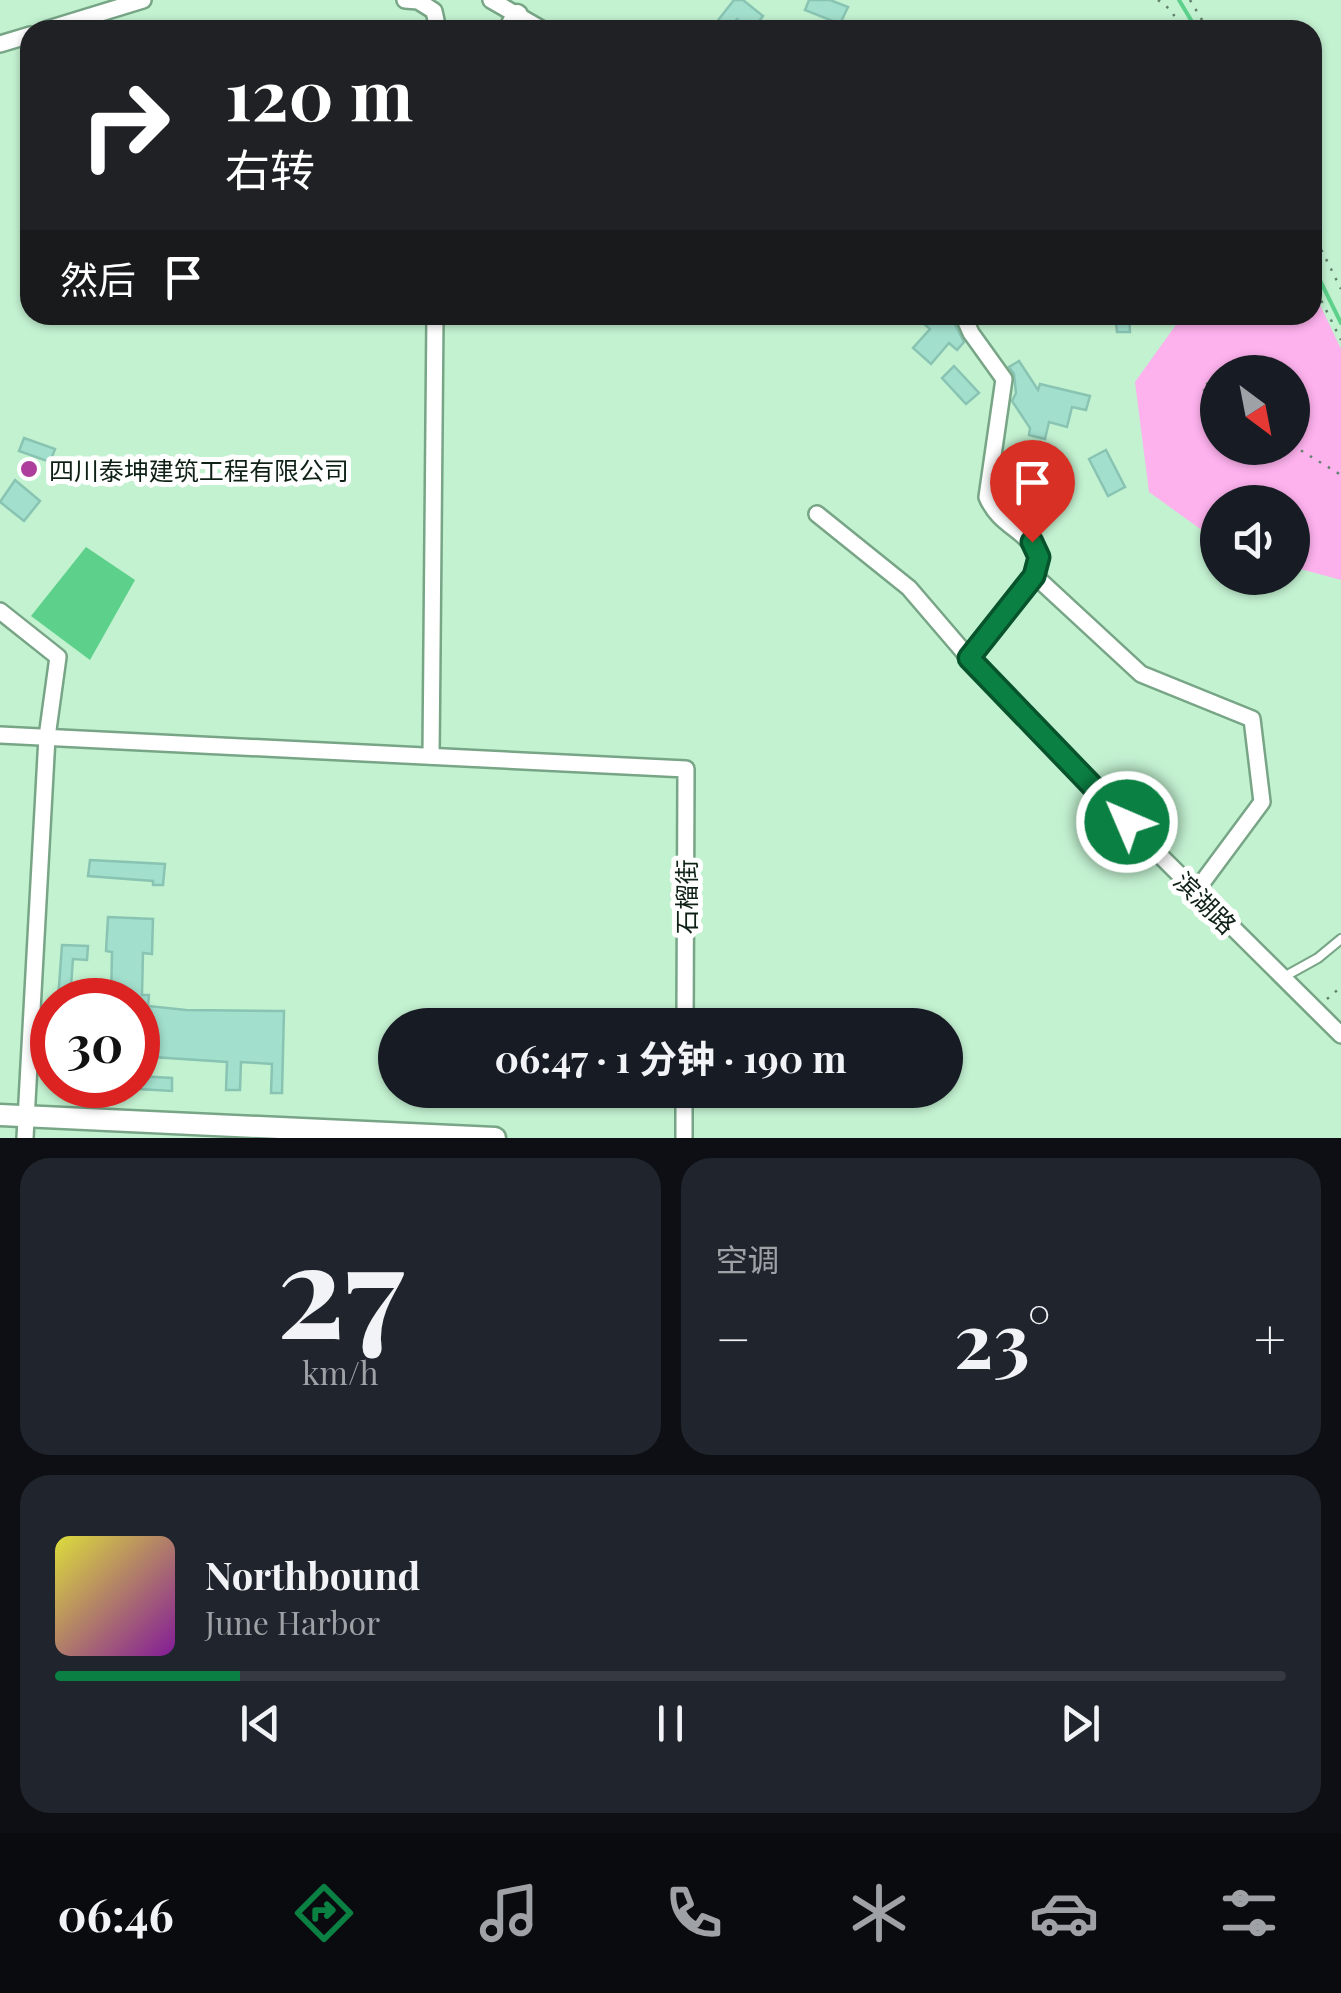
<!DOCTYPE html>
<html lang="zh">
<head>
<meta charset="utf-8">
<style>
	body { margin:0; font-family:"Playfair Display","Noto Sans SC",serif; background:#20242c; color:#f1f3f6; height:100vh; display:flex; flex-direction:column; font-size:38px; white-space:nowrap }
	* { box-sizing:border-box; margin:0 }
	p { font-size:32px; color:#9ea1a6 }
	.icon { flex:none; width:55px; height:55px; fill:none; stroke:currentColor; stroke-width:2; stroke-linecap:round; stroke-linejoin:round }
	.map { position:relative; height:1138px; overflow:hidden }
	.details { display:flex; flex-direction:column; gap:20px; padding:20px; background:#0d0f14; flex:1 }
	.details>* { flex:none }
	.top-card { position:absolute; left:20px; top:20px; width:1302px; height:305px; border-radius:30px; box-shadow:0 2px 8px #0004; background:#202124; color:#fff; overflow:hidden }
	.needle { width:65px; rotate:148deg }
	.tools { position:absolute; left:1200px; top:355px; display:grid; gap:20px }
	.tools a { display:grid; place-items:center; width:110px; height:110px; border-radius:50%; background:#171b24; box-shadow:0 2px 8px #0004; font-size:50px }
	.speed { position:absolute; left:30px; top:978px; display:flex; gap:20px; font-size:50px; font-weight:700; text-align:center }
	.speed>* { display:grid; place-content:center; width:130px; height:130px; border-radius:50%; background:#171b24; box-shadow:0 2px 8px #0004; line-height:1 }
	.speed .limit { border:15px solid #d22; background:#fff; color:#111 }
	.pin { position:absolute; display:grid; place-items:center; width:85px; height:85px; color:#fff; margin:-102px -42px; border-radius:50% 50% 50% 0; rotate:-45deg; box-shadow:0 0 10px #0007 }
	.pin .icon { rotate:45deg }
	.me { position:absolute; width:110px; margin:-55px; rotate:315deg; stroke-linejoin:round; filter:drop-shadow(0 0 8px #0008) }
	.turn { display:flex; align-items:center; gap:35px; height:210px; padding:0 40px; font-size:45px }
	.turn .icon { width:130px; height:130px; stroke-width:2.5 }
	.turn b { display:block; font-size:70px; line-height:85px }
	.then { display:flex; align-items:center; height:95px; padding:0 40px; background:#0003; gap:20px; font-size:38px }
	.big { font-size:75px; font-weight:700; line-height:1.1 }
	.details .widget { flex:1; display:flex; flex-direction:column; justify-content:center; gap:15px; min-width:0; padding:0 35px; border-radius:30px; background:#20242c }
	.details .dial { align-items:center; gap:0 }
	.dial b { font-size:130px; line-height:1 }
	.song { display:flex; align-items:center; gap:30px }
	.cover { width:120px; height:120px; border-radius:15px; background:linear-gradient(135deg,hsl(60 70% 55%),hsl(290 70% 35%)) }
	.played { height:10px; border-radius:5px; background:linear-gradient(90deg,#0b8043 15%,#363941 15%) }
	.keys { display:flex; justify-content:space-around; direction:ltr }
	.heat { display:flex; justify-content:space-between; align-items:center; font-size:55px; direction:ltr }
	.details .tiles { flex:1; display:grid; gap:20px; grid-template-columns:1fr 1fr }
	.widget:last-child { grid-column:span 2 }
	.trip { position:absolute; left:378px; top:1008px; width:585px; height:100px; border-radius:50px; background:#171b24; box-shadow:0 2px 8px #0004; font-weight:700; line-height:100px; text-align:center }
	.tab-bar { display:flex; height:160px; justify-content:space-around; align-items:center; background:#090b0e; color:#9ea1a6 }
	.tab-bar .icon { width:70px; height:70px }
	.tab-bar .current { color:#0b8043 }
	.tab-bar b { font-size:45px; color:#f1f3f6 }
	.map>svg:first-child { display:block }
</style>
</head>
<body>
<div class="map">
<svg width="1341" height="1138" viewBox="0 0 1341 1138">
	<rect width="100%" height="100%" fill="#c3f2d1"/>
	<path fill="#fdb1ed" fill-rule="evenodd" d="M1313,290L1341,349V580L1293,567L1292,502H1218L1217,541L1149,492L1135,382L1183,315H1312ZM1218,372H1292V448H1218Z"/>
	<polygon fill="#5dd18b" points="86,547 135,580 90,660 31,616"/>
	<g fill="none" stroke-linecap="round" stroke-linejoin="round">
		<g stroke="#5dd18b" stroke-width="4">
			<polyline points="1179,0 1197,30"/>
			<polyline points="1312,264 1341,323"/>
		</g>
	</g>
	<g fill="#a2dfcd" stroke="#89c4b3" stroke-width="2.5">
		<polygon points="734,0 743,0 763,16 760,20 775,30 751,30 737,19 728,30 722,30 715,24"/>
		<polygon points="809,0 830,0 848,7 840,24 805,10"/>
		<polygon points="914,315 950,315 964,342 957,350 949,343 931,364 913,348 930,329"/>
		<polygon points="1115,315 1129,315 1130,332 1117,332"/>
		<polygon points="1019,361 1038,390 1040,384 1090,396 1086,410 1072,407 1067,427 1049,422 1045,439 1029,435 1030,428 1012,401 1016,393 1014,374 1009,367"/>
		<polygon points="954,366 979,393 966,404 942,378"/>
		<polygon points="24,438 55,449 50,462 19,451"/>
		<polygon points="1106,450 1125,487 1108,496 1089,459"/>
		<polygon points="1041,455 1045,475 1033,478 1029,457"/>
		<polygon points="15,480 40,501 24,521 0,502"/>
		<polygon points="90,860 165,864 163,885 153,885 153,881 88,876"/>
		<polygon points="108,917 153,919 152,954 143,953 142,995 149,995 148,1006 186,1010 284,1011 282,1093 271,1093 272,1064 241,1062 240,1090 226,1090 227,1062 153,1057 153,1042 138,1041 138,1000 111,1000 112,952 106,951"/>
		<polygon points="62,945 88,946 87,960 73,959 70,1000 58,1000"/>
		<polygon points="138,1076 172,1078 172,1091 138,1089"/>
	</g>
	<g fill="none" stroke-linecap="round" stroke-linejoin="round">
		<g stroke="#77a586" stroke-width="12">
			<polyline id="lane" points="1282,978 1318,958 1341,939"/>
		</g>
		<g stroke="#77a586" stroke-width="20">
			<g id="street">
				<polyline points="405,0 418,1 434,11 438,30"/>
				<polyline points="491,0 543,30"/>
				<polyline points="45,30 143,0"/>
				<polyline points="0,44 30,35"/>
				<path d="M963,315L971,333L1004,379L987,497C1003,535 1045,530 1035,576L1141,674L1252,719L1262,802L1196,891"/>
				<polyline points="817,514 909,588 969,658 1081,777 1341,1035"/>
				<polyline points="0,611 58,657 47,737 25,1138"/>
				<polyline points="969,658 1035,576"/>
				<polyline points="0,735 686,769 685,1025"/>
				<polyline points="431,756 435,315"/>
				<polyline points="684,1138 684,1090"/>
			</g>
		</g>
		<g stroke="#77a586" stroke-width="25">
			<g id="secondary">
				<polyline points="509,30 517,15"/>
				<polyline points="0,1115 495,1138"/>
			</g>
		</g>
		<g stroke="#61816c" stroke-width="2.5" stroke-dasharray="2.5 8" stroke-linecap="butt">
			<polyline points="1158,0 1171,10 1182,30"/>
			<polyline points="1190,0 1208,30"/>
			<polyline points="1312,231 1341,289"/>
			<polyline points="1312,282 1341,340"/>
			<polyline points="1218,379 1202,386 1211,404 1218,407"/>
			<polyline points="1292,445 1341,475"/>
			<polyline points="1327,999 1341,987"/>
		</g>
		<use href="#lane" stroke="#fff" stroke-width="8"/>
		<use href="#street" stroke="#fff" stroke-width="15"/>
		<use href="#secondary" stroke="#fff" stroke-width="20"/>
	</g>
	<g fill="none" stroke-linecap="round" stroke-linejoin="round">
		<g stroke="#07532c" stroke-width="25">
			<polyline id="route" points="1032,542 1039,557 1034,576 969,658 1127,822"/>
		</g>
		<use href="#route" stroke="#0b8043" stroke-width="18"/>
	</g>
	<circle fill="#ad3e9c" stroke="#fff" stroke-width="4" cx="29" cy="469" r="10"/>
	<g text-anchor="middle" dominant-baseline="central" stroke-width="10" stroke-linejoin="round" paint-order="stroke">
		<g font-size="25" fill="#0f2116" stroke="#fff" text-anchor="start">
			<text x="49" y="469">四川泰坤建筑工程有限公司</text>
		</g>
		<g font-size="25" fill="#0f2116" stroke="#fff">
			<text transform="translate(685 897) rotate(-90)">石榴街</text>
			<text transform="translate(1206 902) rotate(45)">滨湖路</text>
		</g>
	</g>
</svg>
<div class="tools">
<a><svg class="needle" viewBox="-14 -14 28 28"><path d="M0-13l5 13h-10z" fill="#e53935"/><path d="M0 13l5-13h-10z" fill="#9ea1a6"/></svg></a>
<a><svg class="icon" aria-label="sound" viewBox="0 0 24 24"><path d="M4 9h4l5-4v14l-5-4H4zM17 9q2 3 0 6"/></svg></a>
</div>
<div class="speed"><div class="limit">30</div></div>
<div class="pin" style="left:1032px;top:542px;background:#d93025"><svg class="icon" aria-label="arrive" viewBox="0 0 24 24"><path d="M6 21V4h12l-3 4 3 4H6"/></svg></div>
<svg class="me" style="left:1127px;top:822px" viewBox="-20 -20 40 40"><circle r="17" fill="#0b8043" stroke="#fff" stroke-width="3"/><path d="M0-11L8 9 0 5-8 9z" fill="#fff"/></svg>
<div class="trip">06:47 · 1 分钟 · 190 m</div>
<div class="top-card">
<div class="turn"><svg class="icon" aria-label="right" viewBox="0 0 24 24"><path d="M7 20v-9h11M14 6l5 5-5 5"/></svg><div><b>120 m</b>右转</div></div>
<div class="then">然后<svg class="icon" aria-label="arrive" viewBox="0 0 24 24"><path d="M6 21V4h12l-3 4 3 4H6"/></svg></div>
</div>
</div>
<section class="details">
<div class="tiles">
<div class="widget dial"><b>27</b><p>km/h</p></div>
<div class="widget"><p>空调</p>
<div class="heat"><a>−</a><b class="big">23°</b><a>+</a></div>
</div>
<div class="widget">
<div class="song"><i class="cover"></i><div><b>Northbound</b><p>June Harbor</p></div></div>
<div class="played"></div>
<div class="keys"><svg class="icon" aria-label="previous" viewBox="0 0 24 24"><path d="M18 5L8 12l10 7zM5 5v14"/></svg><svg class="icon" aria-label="pause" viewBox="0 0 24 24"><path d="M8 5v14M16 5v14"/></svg><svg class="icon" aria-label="next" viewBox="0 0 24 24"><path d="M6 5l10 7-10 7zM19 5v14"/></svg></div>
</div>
</div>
</section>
<nav class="tab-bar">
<b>06:46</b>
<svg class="icon current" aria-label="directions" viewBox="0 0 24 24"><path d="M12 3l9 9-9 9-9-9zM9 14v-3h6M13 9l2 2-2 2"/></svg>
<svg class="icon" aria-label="music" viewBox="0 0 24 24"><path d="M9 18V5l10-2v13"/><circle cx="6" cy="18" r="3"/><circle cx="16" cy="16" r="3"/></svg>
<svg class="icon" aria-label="phone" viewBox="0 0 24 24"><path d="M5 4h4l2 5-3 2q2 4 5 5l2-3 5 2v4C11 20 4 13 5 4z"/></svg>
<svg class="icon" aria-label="climate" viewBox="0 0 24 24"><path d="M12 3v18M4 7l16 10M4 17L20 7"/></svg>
<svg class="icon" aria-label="car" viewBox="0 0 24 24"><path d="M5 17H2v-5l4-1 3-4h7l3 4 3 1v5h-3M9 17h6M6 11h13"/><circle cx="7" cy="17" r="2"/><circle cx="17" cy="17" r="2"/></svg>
<svg class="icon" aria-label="filters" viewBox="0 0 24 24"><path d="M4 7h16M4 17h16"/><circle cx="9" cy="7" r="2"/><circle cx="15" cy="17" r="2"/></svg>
</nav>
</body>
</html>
